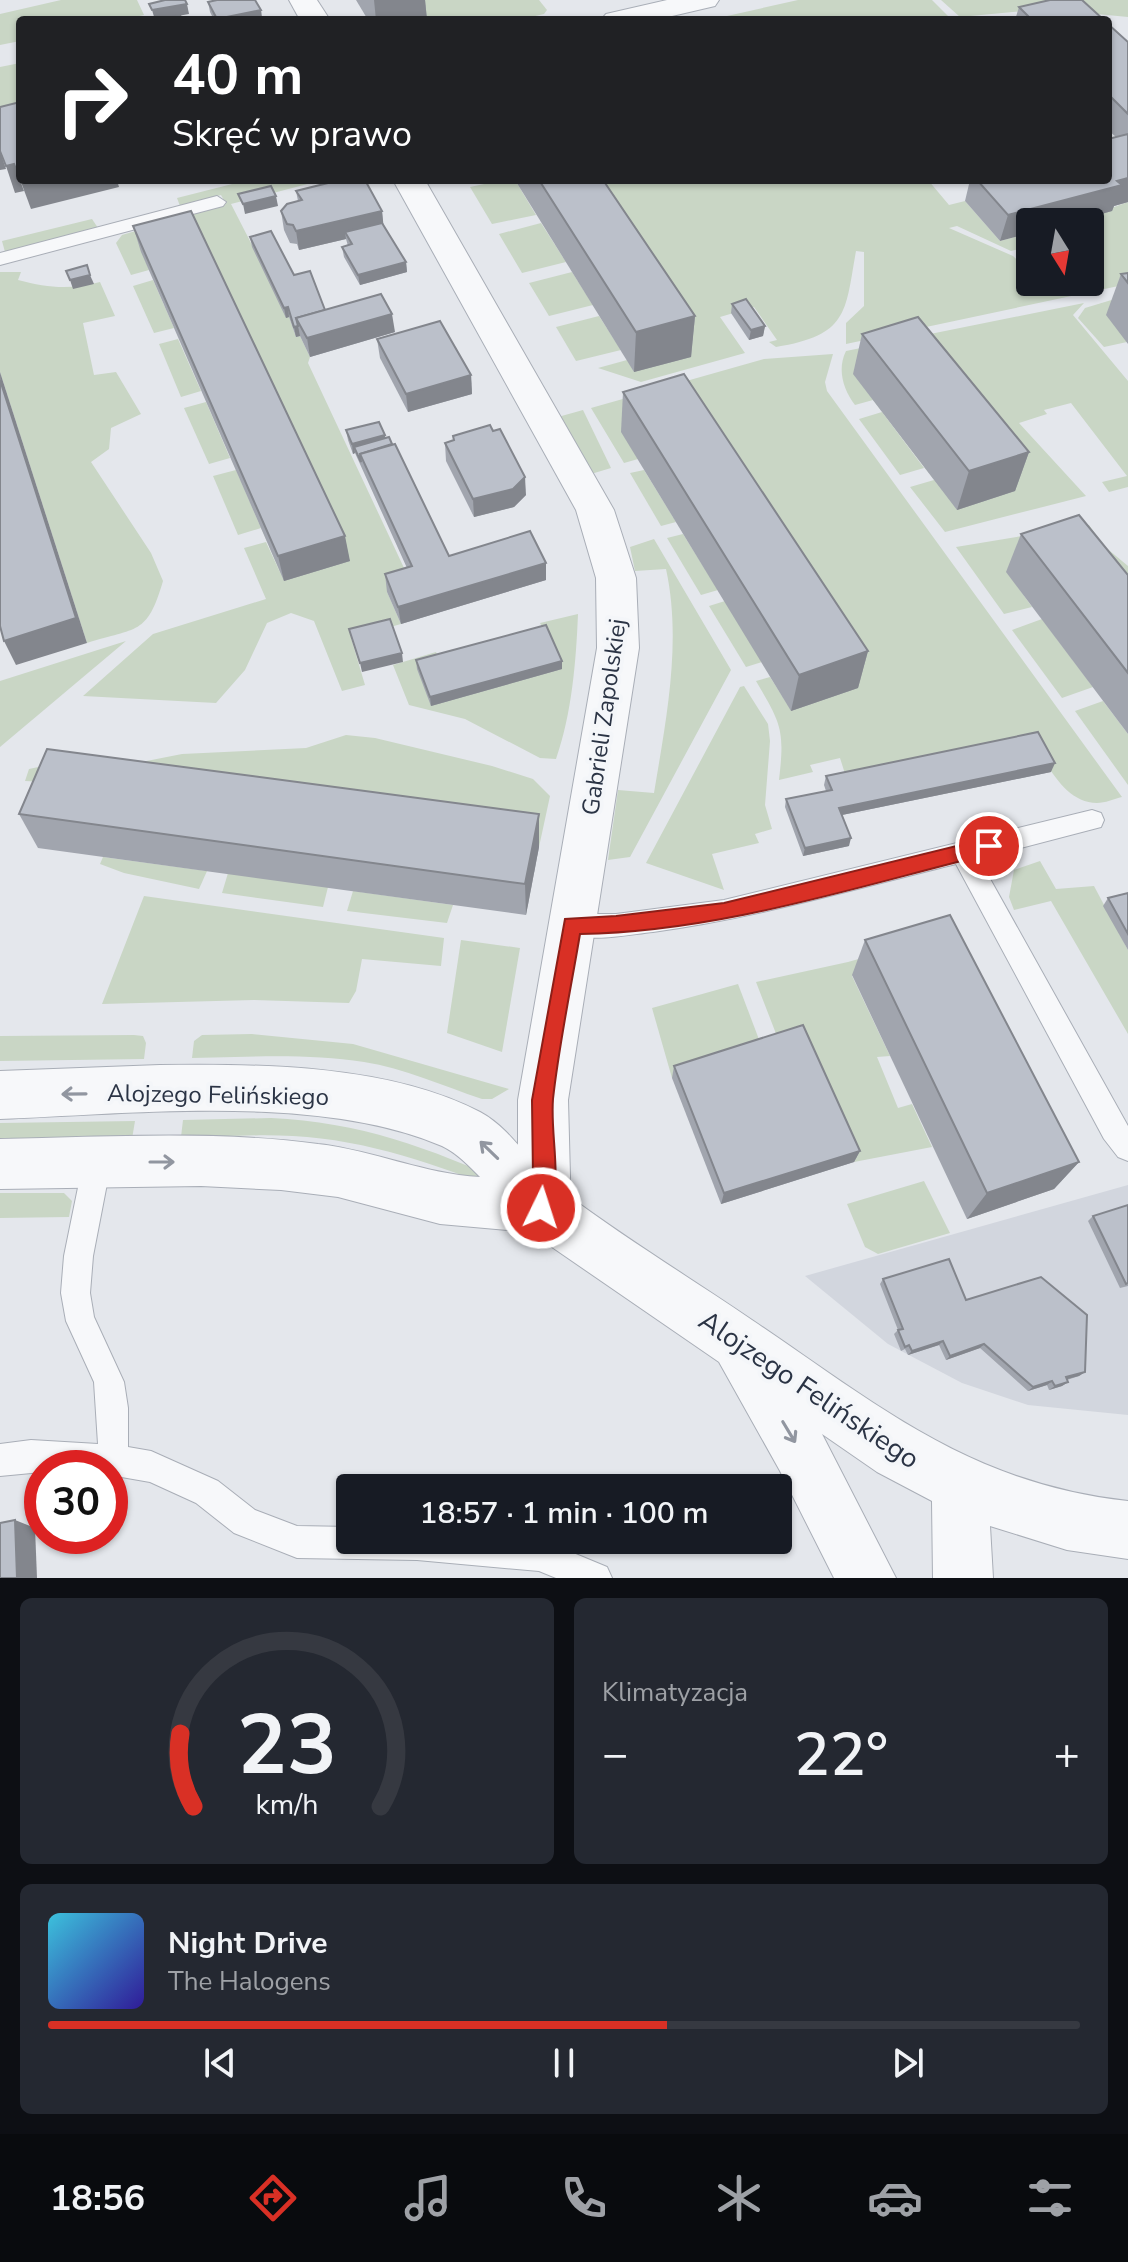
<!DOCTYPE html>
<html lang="pl">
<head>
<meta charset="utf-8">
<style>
	body { margin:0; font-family:"Nunito Sans",sans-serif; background:#242831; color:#f1f3f6; height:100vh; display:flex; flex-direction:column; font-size:30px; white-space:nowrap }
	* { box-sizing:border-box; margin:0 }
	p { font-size:26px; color:#9ea1a6 }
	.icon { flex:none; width:44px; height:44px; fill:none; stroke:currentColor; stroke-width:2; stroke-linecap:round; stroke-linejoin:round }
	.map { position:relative; height:1578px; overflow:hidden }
	.drawer { display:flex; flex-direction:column; gap:20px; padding:20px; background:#0d0f14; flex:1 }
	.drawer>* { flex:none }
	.top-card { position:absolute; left:16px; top:16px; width:1096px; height:168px; border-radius:8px; box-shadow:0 2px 6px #0004; background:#202124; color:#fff; overflow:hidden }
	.needle { width:52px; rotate:169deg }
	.tools { position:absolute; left:1016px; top:208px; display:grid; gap:16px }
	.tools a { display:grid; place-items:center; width:88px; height:88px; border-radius:8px; background:#171b24; box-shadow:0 2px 6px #0004; font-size:40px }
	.speed { position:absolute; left:24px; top:1450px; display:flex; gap:16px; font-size:40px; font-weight:700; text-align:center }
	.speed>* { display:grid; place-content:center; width:104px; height:104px; border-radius:50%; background:#171b24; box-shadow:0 2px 6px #0004; line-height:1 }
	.speed .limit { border:12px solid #d22; background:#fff; color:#111 }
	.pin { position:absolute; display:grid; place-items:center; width:68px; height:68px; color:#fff; margin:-34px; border:4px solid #fff; border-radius:50%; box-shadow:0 2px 8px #0007 }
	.me { position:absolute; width:88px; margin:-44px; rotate:4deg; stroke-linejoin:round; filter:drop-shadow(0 0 6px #0008) }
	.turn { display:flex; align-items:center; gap:28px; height:168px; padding:0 24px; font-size:36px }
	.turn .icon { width:104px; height:104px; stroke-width:2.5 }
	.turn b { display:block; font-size:56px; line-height:68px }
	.big { font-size:60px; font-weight:600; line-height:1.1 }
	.drawer .card { flex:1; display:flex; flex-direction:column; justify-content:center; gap:12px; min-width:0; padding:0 28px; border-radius:12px; background:#242831 }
	.drawer .dial { align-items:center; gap:0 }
	.dial svg { height:208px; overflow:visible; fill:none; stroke:#363941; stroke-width:7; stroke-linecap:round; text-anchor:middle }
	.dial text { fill:#f1f3f6; stroke:none }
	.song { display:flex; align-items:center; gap:24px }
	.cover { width:96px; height:96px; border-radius:12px; background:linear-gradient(135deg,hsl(190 70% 55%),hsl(250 70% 35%)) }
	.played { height:8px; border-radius:4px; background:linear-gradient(90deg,#d93025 60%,#363941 60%) }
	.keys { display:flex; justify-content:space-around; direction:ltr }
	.heat { display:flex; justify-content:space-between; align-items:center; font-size:44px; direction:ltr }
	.drawer .tiles { flex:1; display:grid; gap:20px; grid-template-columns:1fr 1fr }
	.card:last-child { grid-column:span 2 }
	.trip { position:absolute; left:336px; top:1474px; width:456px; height:80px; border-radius:8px; background:#171b24; box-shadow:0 2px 6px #0004; font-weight:600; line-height:80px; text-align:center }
	.tab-bar { display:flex; height:128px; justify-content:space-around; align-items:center; background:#090b0e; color:#9ea1a6 }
	.tab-bar .icon { width:56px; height:56px }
	.tab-bar .selected { color:#d93025 }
	.tab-bar b { font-size:36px; color:#f1f3f6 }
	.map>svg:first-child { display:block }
</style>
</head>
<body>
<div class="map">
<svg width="1128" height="1578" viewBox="0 0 1128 1578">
	<rect width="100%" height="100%" fill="#e4e7ec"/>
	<polygon fill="#d2d6de" points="1128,1185 1128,1415 1028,1405 962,1383 888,1344 805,1276"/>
	<g fill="#c9d6c5">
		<polygon points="61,0 137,0 144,15 121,20 20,20 20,41 0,45 0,14"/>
		<polygon points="411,0 539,0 547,10 544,14 518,20 424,20"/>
		<polygon points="798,0 932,0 952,20 730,20 727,16"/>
		<polygon points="941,0 1128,0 1128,17 1045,9 960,17"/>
		<polygon points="20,63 20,122 0,126 0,67"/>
		<polygon points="248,180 323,180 231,204 289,317 296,337 300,336 310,357 308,363 412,585 387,592 401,624 351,638 365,685 342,691 314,621 291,613 267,623 245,670 216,703 83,696 153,634 266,599 244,548 266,542 284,581 142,252 149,270 131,275 116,243 122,235 226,204 221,195 180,206 177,198"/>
		<polygon points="503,180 515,180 536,215 492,224 470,187"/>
		<path d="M575,180H928L949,205L965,201L1000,241L1030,233V246L1011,251L957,226L949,228L1013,256L1030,272V282H1090V222H1072L1128,202V284L846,344V323L864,306V252L856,251C845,312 849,335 776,347L769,342L777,340L754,307L720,317L745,353L641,382L598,368L627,360Z"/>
		<polygon points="92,219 98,228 5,252 2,241"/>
		<polygon points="541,223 566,262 522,273 499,234"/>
		<path d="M0,272H21L18,280C48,288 70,290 100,282L115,316L83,323L94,375L116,372L141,414L111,428L109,449L91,462L151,553L163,581C147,636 137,627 87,643L0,372Z"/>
		<polygon points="572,272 593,305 549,316 529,283"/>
		<polygon points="153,280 174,328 154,333 133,286"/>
		<polygon points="1128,295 1127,342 1104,347 1078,318 1085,308"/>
		<path d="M1084,303L1073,315L1128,381V487L1109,492L1102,482L1127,476L1071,403L1044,410L1047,414L1019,423L1086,496L945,532L910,487L934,480L957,510L873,400L855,405C843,389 837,369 846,351Z"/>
		<polygon points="599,316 621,350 576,361 556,327"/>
		<polygon points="178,339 201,391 181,397 159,344"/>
		<path d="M833,354L825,382L827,391L1122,797C1114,799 1105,803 1097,803C1065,803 1046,764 1034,740L847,780L840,758L810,765L813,772L779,780C785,729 781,724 756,681L770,677L791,710L622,432L638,459L624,463L591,408L764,359Z"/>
		<polygon points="206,402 230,458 209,464 184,408"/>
		<polygon points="583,410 611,468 591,474 558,417"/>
		<polygon points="882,412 924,468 900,475 859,419"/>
		<polygon points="236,470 261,528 238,535 213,476"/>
		<polygon points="644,470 676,522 661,526 630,473"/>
		<polygon points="1089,525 1104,546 1128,566 1128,636 1007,572 1032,607 1004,614 956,547"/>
		<polygon points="683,534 718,590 701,595 667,538"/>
		<path d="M654,539L731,670L630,857L608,860L618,790L654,793C666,720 682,642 666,569L635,571L630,547Z"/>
		<polygon points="725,601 762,662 746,667 709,606"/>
		<path d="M578,614C576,662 572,713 556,759L540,758L465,719L409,705L393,665L436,652L441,663L546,634L540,623Z"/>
		<polygon points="1042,619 1093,687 1062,698 1012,630"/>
		<polygon points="126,641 0,747 0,681"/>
		<polygon points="744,686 768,724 770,741 765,805 772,829 755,834 759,843 712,854 724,890 646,863 740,687"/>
		<polygon points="1103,701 1128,734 1128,785 1075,711"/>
		<polygon points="346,735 375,738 492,766 533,779 550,796 539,847 65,783 25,781 29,769 43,766 106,769 182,754 306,748"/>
		<polygon points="103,857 207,871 199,889 124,873 100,864"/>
		<polygon points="1040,861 1056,889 1094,886 1128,950 1128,1034 1051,901 1014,910 1009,897 1014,870"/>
		<polygon points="228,873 328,887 323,907 222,893"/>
		<polygon points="353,891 453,905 447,923 347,911"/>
		<polygon points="144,896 444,938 441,966 362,959 356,991 349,1003 254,1000 102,1004"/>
		<polygon points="936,937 852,976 890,1056 877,1057 898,1108 912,1104 932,1147 854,1162 780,1044 756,982 848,962"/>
		<polygon points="461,940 520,948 502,1052 447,1033"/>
		<polygon points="738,984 763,1050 672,1078 652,1008"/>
		<path d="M252,1034L353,1044L509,1089L492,1099H482C443,1086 404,1068 364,1062C307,1053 249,1057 192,1058L194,1041L202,1035Z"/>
		<polygon points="134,1035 143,1036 146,1043 144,1059 0,1061 0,1036"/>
		<path d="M271,1118C360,1122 430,1148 511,1185L508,1193C438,1165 368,1140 293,1136C256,1134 218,1137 181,1137L183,1120Z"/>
		<polygon points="135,1121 132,1139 0,1142 0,1123"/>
		<polygon points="924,1181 950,1233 878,1254 865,1247 847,1204"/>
		<polygon points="0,1193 64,1193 72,1201 69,1217 0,1218"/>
	</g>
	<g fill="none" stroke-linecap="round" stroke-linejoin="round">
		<g stroke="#a9aeb7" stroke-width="2">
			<g id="service">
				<polygon points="217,196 226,202 223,206 0,265 0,253"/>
				<path d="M1092,810L1101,813L1104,820L1101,827L979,859L1128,1126V1161L1118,1157L1104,1139L956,864C855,889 756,918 653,932C625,935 589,943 562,933L558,925L562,917L571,914H616L724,900Z"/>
				<polygon points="97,1149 107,1153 111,1163 93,1256 90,1293 94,1317 124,1382 128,1408 128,1447 151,1451 218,1481 255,1510 297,1526 350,1527 350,1540 542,1540 607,1567 612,1578 556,1578 539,1571 417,1560 297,1558 234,1533 196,1503 150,1482 110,1475 110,1468 42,1468 42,1472 0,1476 0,1444 31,1440 98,1444 94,1382 66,1321 61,1293 64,1256 83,1163 87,1153"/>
			</g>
		</g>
		<g stroke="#a9aeb7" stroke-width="2">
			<g id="minor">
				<polygon points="289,0 317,0 330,20 300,20"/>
				<polygon points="667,0 719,0 715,6 655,20 601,20 606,14"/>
				<polygon points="393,180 425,180 614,510 636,578 639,648 568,1100 570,1177 567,1208 559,1226 541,1234 523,1226 515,1208 518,1177 518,1100 597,648 596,578 576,510"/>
			</g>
		</g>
		<g stroke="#a9aeb7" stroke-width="2">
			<path id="tertiary" d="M160,1065C260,1064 388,1064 480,1112C515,1131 531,1168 562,1191C623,1237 689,1277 752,1320C878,1405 970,1484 1128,1501V1559L1067,1550L990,1526L993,1578H933L932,1501L877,1472L822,1434L896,1578H834L780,1471L719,1362L530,1232L440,1224L338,1197L281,1190L201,1186L0,1189V1139C106,1137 213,1130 318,1144C373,1150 424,1174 480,1177C469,1166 457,1153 442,1146C319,1093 132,1114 0,1119V1071Z"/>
		</g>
		<use href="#service" fill="#f7f8fa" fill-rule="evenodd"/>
		<use href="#minor" fill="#f7f8fa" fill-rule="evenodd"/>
		<use href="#tertiary" fill="#f7f8fa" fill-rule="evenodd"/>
	</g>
	<g fill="#a1a5ae">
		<polygon points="356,0 425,0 427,20 368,20"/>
		<polygon points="208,2 261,10 262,20 214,20 210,12"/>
		<polygon points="1019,7 1104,20 1015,20"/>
		<polygon points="1108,24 1128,42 1128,202 1114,206 1112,211 1072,222 1030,222 1000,241 965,201 970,180 977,180 1116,137 1108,130"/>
		<polygon points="515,180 603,180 695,316 691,357 634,372"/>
		<polygon points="296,191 382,211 383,224 406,262 407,272 360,285 344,257 342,247 348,246 346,239 299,250 297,244 290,243 284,230 281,211 298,201"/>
		<polygon points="133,226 350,561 284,581 141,252"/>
		<polygon points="250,237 294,275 325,310 395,332 310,357 300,336 296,337 289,317 286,318 252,247"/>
		<polygon points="1128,273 1128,344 1106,315 1121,274"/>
		<polygon points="732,304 765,326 763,336 749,340 731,313"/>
		<polygon points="862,334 1029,452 1015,491 957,510 853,374"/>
		<polygon points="377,339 471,375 472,394 408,412 380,358"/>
		<polygon points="623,392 868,651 858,688 791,711 621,432"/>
		<polygon points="346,430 385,438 449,556 546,580 401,624 387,592 385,574 407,568 355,453 353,454 348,440"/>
		<polygon points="453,436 526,495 514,507 474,517 446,461 445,443 453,440"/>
		<polygon points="1021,534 1128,575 1128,734 1006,572"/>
		<polygon points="416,660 562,661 562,669 431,706 417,669"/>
		<polygon points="1051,772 842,815 849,846 803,856 785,807 786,799 826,791 824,785 826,776"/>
		<polygon points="19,814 539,814 539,847 526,915 38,848"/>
		<polygon points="1128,893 1128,950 1103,906 1108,898"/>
		<polygon points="865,940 1079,1162 1054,1189 967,1219 852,975"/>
		<polygon points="674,1066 860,1151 854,1162 721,1204 672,1078"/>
		<polygon points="1128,1205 1128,1286 1120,1288 1088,1221 1093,1216"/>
		<polygon points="883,1279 966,1300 1085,1372 1079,1376 1067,1380 1068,1382 1062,1386 1049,1390 1047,1385 1028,1391 980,1348 946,1360 939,1345 908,1355 905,1349 901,1351 894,1334 898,1330 880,1284"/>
	</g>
	<g fill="#83868d">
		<polygon points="374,0 425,0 427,20 376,20"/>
		<polygon points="187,4 189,14 155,20 152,10"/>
		<polygon points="261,10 262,20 217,20 217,19"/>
		<polygon points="0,151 6,169 0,170"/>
		<polygon points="14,164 24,191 15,193 6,166"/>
		<polygon points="1128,178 1128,202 1114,206 1112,211 1072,222 1030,222 1030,233 1000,241 1008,215"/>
		<polygon points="31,180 117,180 119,187 31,209 21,182"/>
		<polygon points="276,196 278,206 245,214 243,204"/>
		<polygon points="382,211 384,230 345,232 346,239 299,250 296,231"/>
		<polygon points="406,262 407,272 360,285 358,275"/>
		<polygon points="90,275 94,284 73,289 70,280"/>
		<polygon points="288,307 289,317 286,318 284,308"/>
		<polygon points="392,314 395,332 310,357 307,338"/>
		<polygon points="695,316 691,357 634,372 636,332"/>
		<polygon points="298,326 300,336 296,337 294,327"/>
		<polygon points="765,326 763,336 749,340 751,330"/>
		<polygon points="0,372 87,643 16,665 4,641"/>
		<polygon points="471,375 472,394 408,412 406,394"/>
		<polygon points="385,435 386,445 354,447 355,453 353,454 352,444"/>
		<polygon points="1029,452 1015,491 957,510 969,471"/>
		<polygon points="525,477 526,495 514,507 474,517 473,499"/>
		<polygon points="345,536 350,561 284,581 278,556"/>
		<polygon points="546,563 546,580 401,624 398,607"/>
		<polygon points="868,651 858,688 791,711 799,675"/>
		<polygon points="402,653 403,662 362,672 360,663"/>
		<polygon points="562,661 562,669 431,706 430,697"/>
		<polygon points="1055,763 1051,772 837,816 839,808"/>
		<polygon points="539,814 539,847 526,915 525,884"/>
		<polygon points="851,838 849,846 803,856 805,848"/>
		<polygon points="860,1151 854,1162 721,1204 724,1193"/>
		<polygon points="1079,1162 1054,1189 967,1219 987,1193"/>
		<polygon points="943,1341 939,1345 908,1355 912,1351"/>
		<polygon points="984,1344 980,1348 946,1360 950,1356"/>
		<polygon points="1085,1372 1079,1376 1060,1381 1066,1377"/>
		<polygon points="1052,1381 1047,1385 1028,1391 1033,1387"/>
		<polygon points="1068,1382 1062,1386 1049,1390 1055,1386"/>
		<polygon points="15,1520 35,1528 37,1578 17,1578"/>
	</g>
	<g fill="#bbc0ca" stroke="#83868d" stroke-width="2">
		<polygon points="165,0 185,0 187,4 152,10 149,4"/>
		<polygon points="217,0 255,0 261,10 217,19 208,2"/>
		<polygon points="1050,0 1082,0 1104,20 1032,20 1019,7"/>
		<polygon points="180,15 182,20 157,20 176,16"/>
		<polygon points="1108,24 1128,42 1128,114 1108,94"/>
		<polygon points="20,102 20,179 14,164 6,166 0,151 0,107"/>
		<polygon points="1128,134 1128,178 1117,181 1122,185 1008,215 977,180 1108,180 1108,139"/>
		<polygon points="340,180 365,180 382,211 296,231 293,225 287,224 281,211 287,204 302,200 296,191"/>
		<polygon points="539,180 603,180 695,316 636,332"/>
		<polygon points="271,186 276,196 243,204 238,194"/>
		<polygon points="191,211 345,536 278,556 133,226"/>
		<polygon points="382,223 406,262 358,275 342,247 352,244 345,232"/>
		<polygon points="271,231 294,275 310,271 325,310 296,318 298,326 294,327 288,307 284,308 250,237"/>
		<polygon points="87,265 90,275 70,280 66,271"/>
		<polygon points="1128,273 1128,283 1121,274"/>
		<polygon points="381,294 392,314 307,338 296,318"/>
		<polygon points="746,299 765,326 751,330 732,304"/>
		<polygon points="918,317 1029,452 969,471 862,334"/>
		<polygon points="440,321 471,375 406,394 377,339"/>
		<polygon points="684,374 868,651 799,675 623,392"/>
		<polygon points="0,380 76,618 4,641 0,626"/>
		<polygon points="379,422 385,435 352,444 346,430"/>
		<polygon points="490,425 493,431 500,429 525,477 513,489 473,499 445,443 454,440 453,436"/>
		<polygon points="389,437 392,444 360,454 361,462 354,447"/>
		<polygon points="395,444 449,556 530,531 546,563 398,607 385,574 412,566 360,454"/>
		<polygon points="1079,515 1128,575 1128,673 1021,534"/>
		<polygon points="390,619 402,653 360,663 349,629"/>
		<polygon points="546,625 562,661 430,697 416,660"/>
		<polygon points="1038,732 1055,763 839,808 851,838 805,848 786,799 832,790 826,776"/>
		<polygon points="47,749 539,814 525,884 19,814"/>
		<polygon points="1128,893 1128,934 1108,898"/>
		<polygon points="950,915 1079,1162 987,1193 865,940"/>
		<polygon points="803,1025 860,1151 724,1193 674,1066"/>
		<polygon points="1128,1205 1128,1283 1126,1284 1093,1216"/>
		<polygon points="949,1259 966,1300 1041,1277 1087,1315 1085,1372 1066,1377 1068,1382 1055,1386 1052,1381 1033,1387 984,1344 950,1356 943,1341 912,1351 909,1345 905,1347 898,1330 903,1329 883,1279"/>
		<polygon points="15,1520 17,1578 0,1578 0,1523"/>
	</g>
	<defs><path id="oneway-shaft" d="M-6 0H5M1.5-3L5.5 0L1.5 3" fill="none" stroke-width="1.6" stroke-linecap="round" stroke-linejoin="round" transform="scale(2)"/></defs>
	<g stroke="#9196a0">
		<use href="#oneway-shaft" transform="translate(74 1094) rotate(179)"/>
		<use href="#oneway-shaft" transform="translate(489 1150) rotate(-136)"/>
		<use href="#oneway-shaft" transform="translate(162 1162)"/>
		<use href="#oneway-shaft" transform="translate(789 1432) rotate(59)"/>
	</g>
	<path fill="#d93025" stroke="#8d1f18" stroke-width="2" d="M989,838L995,841L998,846L995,852L989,854C855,887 719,932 580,934C571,988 559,1044 553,1099C550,1136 563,1180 549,1215L541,1219L533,1215L530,1208L533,1177L532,1100L565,919L616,916L724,903Z"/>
	<g text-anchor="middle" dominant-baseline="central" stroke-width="8" stroke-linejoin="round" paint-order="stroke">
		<g font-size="24" fill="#2b3445" stroke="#f4f6f9">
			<text transform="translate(604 717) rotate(-82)">Gabrieli Zapolskiej</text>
			<text transform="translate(218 1095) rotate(1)">Alojzego Felińskiego</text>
		</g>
		<g font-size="28" fill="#2b3445" stroke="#f4f6f9">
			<text transform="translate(809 1390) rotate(34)">Alojzego Felińskiego</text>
		</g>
	</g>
</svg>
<div class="tools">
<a><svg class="needle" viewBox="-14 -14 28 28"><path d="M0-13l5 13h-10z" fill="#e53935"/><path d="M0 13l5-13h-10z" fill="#9ea1a6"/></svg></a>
</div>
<div class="speed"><div class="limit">30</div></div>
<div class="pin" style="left:989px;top:846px;background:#d93025"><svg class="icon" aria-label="arrive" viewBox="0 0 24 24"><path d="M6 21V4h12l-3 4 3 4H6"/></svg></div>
<svg class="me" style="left:541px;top:1208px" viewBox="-20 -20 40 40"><circle r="17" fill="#d93025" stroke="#fff" stroke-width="3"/><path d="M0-11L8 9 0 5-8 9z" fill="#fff"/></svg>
<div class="trip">18:57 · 1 min · 100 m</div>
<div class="top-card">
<div class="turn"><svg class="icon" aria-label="right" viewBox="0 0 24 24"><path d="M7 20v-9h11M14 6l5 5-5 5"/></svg><div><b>40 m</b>Skręć w prawo</div></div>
</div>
</div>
<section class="drawer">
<div class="tiles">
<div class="card dial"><svg viewBox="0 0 100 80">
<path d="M14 69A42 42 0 1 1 86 69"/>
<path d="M14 69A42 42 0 0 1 9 41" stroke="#d93025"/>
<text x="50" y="56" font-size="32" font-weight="700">23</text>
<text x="50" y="72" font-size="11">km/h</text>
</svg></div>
<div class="card"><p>Klimatyzacja</p>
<div class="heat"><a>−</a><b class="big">22°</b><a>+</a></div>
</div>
<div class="card">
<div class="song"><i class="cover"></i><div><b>Night Drive</b><p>The Halogens</p></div></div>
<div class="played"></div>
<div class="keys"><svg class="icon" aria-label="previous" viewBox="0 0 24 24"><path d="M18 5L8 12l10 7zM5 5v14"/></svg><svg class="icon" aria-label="pause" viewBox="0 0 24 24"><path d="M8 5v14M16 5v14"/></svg><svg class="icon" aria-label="next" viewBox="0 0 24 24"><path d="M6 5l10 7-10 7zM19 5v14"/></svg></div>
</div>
</div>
</section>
<nav class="tab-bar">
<b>18:56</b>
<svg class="icon selected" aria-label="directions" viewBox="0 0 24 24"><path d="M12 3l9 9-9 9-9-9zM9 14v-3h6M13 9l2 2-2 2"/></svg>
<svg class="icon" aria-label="music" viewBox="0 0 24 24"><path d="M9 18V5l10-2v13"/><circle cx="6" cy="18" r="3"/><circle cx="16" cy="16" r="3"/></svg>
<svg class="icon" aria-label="phone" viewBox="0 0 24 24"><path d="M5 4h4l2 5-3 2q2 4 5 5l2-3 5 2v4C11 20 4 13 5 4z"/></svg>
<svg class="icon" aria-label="climate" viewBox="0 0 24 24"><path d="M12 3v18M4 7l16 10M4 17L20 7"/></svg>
<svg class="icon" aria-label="car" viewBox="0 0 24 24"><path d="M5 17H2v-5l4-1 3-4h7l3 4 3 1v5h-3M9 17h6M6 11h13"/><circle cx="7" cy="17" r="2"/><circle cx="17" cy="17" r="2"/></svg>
<svg class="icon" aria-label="filters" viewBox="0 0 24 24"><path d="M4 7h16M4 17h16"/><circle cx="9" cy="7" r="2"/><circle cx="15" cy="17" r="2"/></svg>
</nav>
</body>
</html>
